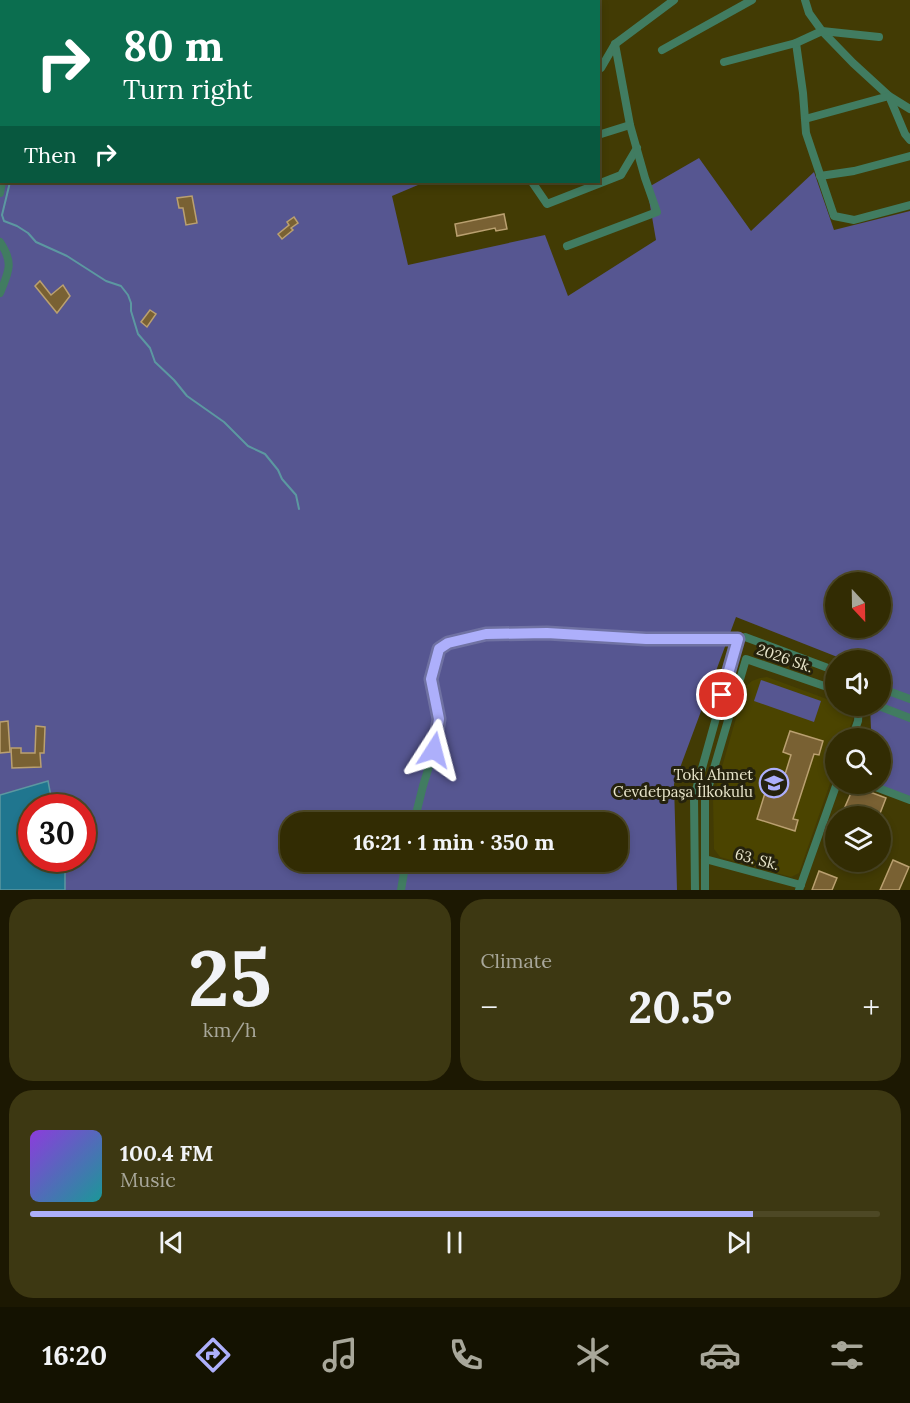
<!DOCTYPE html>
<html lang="en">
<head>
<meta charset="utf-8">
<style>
	body { margin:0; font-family:Lora,serif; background:#3d3812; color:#f1f3f6; height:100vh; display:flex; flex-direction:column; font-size:22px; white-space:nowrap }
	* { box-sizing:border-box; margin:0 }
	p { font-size:20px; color:#a8a79a }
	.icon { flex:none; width:33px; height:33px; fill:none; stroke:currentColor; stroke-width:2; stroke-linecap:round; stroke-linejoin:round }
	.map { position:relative; height:890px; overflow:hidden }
	.panel { display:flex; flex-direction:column; gap:9px; padding:9px; background:#1c1802; flex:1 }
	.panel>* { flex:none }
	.guide { position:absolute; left:0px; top:0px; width:600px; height:183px; box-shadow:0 3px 9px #0003,0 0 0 2px #4d4825; background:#0b6e4f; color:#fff; overflow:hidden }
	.needle { width:39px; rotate:158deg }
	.fabs { position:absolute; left:825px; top:572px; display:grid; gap:12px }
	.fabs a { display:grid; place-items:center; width:66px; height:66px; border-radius:50%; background:#322c03; box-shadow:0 3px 9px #0003,0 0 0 2px #4d4825; font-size:30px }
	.speed { position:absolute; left:18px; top:794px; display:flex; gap:12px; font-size:30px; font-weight:700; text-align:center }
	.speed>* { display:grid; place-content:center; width:78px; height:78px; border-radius:50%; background:#322c03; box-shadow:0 3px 9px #0003,0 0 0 2px #4d4825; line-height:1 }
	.speed .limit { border:9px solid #d22; background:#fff; color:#111 }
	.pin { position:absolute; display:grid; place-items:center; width:51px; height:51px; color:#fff; margin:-26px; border:3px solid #fff; border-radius:50%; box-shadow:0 2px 6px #0007 }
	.me { position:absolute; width:66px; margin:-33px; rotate:9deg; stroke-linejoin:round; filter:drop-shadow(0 0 4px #0008) }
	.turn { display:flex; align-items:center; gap:21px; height:126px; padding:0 24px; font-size:27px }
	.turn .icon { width:78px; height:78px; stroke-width:2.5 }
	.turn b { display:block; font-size:42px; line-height:51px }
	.then { display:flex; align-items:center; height:57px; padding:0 24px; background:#0003; gap:12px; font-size:22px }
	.big { font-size:45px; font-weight:800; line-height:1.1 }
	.panel .widget { flex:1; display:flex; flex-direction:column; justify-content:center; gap:9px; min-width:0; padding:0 21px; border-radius:24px; background:#3d3812 }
	.panel .dial { align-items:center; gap:0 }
	.dial b { font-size:78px; line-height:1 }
	.song { display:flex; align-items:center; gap:18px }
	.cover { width:72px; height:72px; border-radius:9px; background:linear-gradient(135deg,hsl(270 70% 55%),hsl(180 70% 35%)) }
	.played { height:6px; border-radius:3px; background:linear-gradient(90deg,#adaffb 85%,#4d4825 85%) }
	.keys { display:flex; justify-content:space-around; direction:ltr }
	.heat { display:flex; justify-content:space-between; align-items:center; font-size:33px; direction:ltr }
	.panel .tiles { flex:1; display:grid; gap:9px; grid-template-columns:1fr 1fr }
	.widget:last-child { grid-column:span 2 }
	.trip { position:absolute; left:280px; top:812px; width:348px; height:60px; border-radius:24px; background:#322c03; box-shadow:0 3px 9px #0003,0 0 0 2px #4d4825; font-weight:800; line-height:60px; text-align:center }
	.menu { display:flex; height:96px; justify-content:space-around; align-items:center; background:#141201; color:#a8a79a }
	.menu .icon { width:42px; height:42px }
	.menu .on { color:#adaffb }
	.menu b { font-size:27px; color:#f1f3f6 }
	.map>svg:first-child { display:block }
</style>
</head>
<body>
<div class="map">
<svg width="910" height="890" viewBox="0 0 910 890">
	<rect width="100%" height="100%" fill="#423b04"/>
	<polygon fill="#4b4400" points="767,677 835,702 836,705 843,705 849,707 854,716 846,738 836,738 835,769 799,873 791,877 720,857 714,849 713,798 745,687 752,681 760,678"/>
	<g fill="#565691" fill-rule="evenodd">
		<path d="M0,0H475V2H2V182H425L392,196L408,265L545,235L568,296L656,240L647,188L699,158L751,231L814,172L834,230L910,211V800L865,783H880V738H868L871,729L870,705H880V660H845L736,617L674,784L677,890H0ZM836,582H880V627H836ZM32,807H82V858H32ZM291,822H618V861H291Z"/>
		<polygon points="761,680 821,701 814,722 754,701"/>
	</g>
	<polygon fill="#20768f" stroke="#5c98a1" stroke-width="1.5" points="48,781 53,807 32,807 32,858 63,858 65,871 65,890 0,890 0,795"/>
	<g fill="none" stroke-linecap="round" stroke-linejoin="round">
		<g stroke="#5c98a1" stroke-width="2">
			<polyline points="0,107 2,106"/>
			<polyline points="10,182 2,215 4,221 17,226 28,233 36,242 67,256 106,281 121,286 128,295 131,303 131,311 138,334 150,348 155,362 174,380 187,396 224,422 248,446 265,454 278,470 282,479 296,495 299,509"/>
		</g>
	</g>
	<g fill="#796133" stroke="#baa070" stroke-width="1.5">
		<polygon points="192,196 197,223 186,225 183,208 179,208 177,198"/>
		<polygon points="504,214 507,229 496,231 495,228 457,236 455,224"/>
		<polygon points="294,217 298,223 291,228 293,230 282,239 278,234 289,225 287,222"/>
		<polygon points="40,281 51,295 63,285 70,296 57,313 35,286"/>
		<polygon points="150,310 156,314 147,327 141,322"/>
		<polygon points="8,721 10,752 0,753 0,722"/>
		<polygon points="36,726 45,727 44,753 40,753 41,767 12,768 11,748 21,748 21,753 35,753"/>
		<polygon points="790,731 823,741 819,755 814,754 793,819 798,820 795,831 757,819 765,793 778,797 791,755 783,752"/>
		<polygon points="854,786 886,798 879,816 863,811 861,816 841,816"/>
		<polygon points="893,860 909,867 899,890 880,890"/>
		<polygon points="819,871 837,878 832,890 812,890"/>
	</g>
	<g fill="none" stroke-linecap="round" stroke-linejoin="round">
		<g stroke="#417c61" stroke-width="8">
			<polyline points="8,0 8,2"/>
			<polyline points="364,0 365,2"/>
			<polyline points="805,0 809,13 822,31 853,63 889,96 910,109"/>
			<polyline points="568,2 571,0"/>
			<polyline points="796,43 803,93 806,133 834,216 854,220 910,205"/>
			<polyline points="662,50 752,0"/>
			<polyline points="724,62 796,43 822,31 879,37"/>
			<polyline points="598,70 601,68 615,44 674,0"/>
			<polyline points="805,119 889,96 905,134 910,140"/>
			<polyline points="598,135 630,125"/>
			<polyline points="820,176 854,171 910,156"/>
			<polyline points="532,182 547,204 621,175 637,148"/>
			<polyline points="0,193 2,182"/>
			<path d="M0,242C14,263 9,271 0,293"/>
			<polyline points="567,246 657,212 645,178 630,125 615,44"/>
			<polyline points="880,688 910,699"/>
			<polyline points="876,705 910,718"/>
			<polyline points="852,738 858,721 859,705"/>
			<polyline points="865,783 910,800"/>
			<polyline points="414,822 423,786 434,750 439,719 431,679 439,649 448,643 486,634 547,633 646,639 738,639 745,637 836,671"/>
			<polyline points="705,859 801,885"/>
			<polyline points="401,890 406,861"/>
			<polyline points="695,890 694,797 738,639"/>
			<polyline points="705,890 705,799 746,659 836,690"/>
			<polyline points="799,890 837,783"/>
		</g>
	</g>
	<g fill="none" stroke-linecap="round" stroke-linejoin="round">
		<g stroke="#7072a3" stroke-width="15">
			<polyline id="route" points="434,750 439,719 431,679 439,649 448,643 486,634 547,633 646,639 738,639 722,695"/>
		</g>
		<use href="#route" stroke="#adaffb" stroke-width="10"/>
	</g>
	<defs>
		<g id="school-ring" transform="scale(1.5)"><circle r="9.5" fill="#25220d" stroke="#adaffb" stroke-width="1.5"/><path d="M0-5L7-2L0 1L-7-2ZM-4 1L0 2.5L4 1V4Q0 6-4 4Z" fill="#adaffb"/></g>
	</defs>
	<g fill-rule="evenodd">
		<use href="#school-ring" x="774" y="783"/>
	</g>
	<g text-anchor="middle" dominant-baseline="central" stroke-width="6" stroke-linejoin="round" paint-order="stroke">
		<g font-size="15" fill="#e9e6cc" stroke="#25220d">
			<text transform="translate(785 658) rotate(19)">2026 Sk.</text>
			<text transform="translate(757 859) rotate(15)">63. Sk.</text>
		</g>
		<g font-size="15" fill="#e9e6cc" stroke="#25220d" text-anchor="end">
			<text x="753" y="774">Toki Ahmet<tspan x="753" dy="17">Cevdetpaşa İlkokulu</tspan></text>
		</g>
	</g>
</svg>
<div class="fabs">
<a><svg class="needle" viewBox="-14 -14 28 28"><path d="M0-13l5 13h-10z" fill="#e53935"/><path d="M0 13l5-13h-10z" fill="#a8a79a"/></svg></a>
<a><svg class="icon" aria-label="sound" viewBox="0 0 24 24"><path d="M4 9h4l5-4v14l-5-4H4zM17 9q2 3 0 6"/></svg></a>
<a><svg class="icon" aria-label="search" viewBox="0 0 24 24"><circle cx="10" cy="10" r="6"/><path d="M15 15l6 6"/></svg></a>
<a><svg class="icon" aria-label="layers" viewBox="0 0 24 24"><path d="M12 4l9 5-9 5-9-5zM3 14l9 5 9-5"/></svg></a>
</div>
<div class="speed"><div class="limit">30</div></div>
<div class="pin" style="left:722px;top:695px;background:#d93025"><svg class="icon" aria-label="arrive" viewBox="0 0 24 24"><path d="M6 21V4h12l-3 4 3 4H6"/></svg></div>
<svg class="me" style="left:434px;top:750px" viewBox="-20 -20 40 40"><path d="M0-17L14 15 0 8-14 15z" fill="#adaffb" stroke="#fff" stroke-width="4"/></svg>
<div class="trip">16:21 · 1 min · 350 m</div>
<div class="guide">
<div class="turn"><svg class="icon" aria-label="right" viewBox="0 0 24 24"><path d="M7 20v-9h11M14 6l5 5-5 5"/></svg><div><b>80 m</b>Turn right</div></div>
<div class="then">Then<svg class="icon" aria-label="right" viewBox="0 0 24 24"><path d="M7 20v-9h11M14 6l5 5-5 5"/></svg></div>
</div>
</div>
<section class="panel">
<div class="tiles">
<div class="widget dial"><b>25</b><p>km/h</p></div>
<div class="widget"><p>Climate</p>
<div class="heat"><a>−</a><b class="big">20.5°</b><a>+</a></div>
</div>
<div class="widget">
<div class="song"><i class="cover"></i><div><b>100.4 FM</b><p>Music</p></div></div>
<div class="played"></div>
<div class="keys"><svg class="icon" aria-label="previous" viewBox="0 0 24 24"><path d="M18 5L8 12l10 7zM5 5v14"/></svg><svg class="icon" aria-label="pause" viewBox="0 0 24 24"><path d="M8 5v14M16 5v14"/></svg><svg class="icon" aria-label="next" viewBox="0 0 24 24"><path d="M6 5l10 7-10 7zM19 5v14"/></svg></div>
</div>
</div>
</section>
<nav class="menu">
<b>16:20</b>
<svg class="icon on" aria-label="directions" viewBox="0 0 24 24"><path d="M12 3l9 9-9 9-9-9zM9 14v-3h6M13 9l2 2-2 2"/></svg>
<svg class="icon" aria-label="music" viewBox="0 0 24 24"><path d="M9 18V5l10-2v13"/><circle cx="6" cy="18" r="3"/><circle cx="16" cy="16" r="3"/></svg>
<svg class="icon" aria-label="phone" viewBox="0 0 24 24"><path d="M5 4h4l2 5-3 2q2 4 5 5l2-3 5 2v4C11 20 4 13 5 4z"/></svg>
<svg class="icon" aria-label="climate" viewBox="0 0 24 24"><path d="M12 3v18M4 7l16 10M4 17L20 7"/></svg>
<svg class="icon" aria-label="car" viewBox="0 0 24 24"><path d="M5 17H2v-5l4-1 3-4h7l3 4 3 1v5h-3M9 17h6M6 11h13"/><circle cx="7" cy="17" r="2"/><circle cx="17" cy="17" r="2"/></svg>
<svg class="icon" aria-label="filters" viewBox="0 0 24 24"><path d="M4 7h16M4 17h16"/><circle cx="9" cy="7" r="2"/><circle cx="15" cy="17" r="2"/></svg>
</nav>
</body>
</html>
